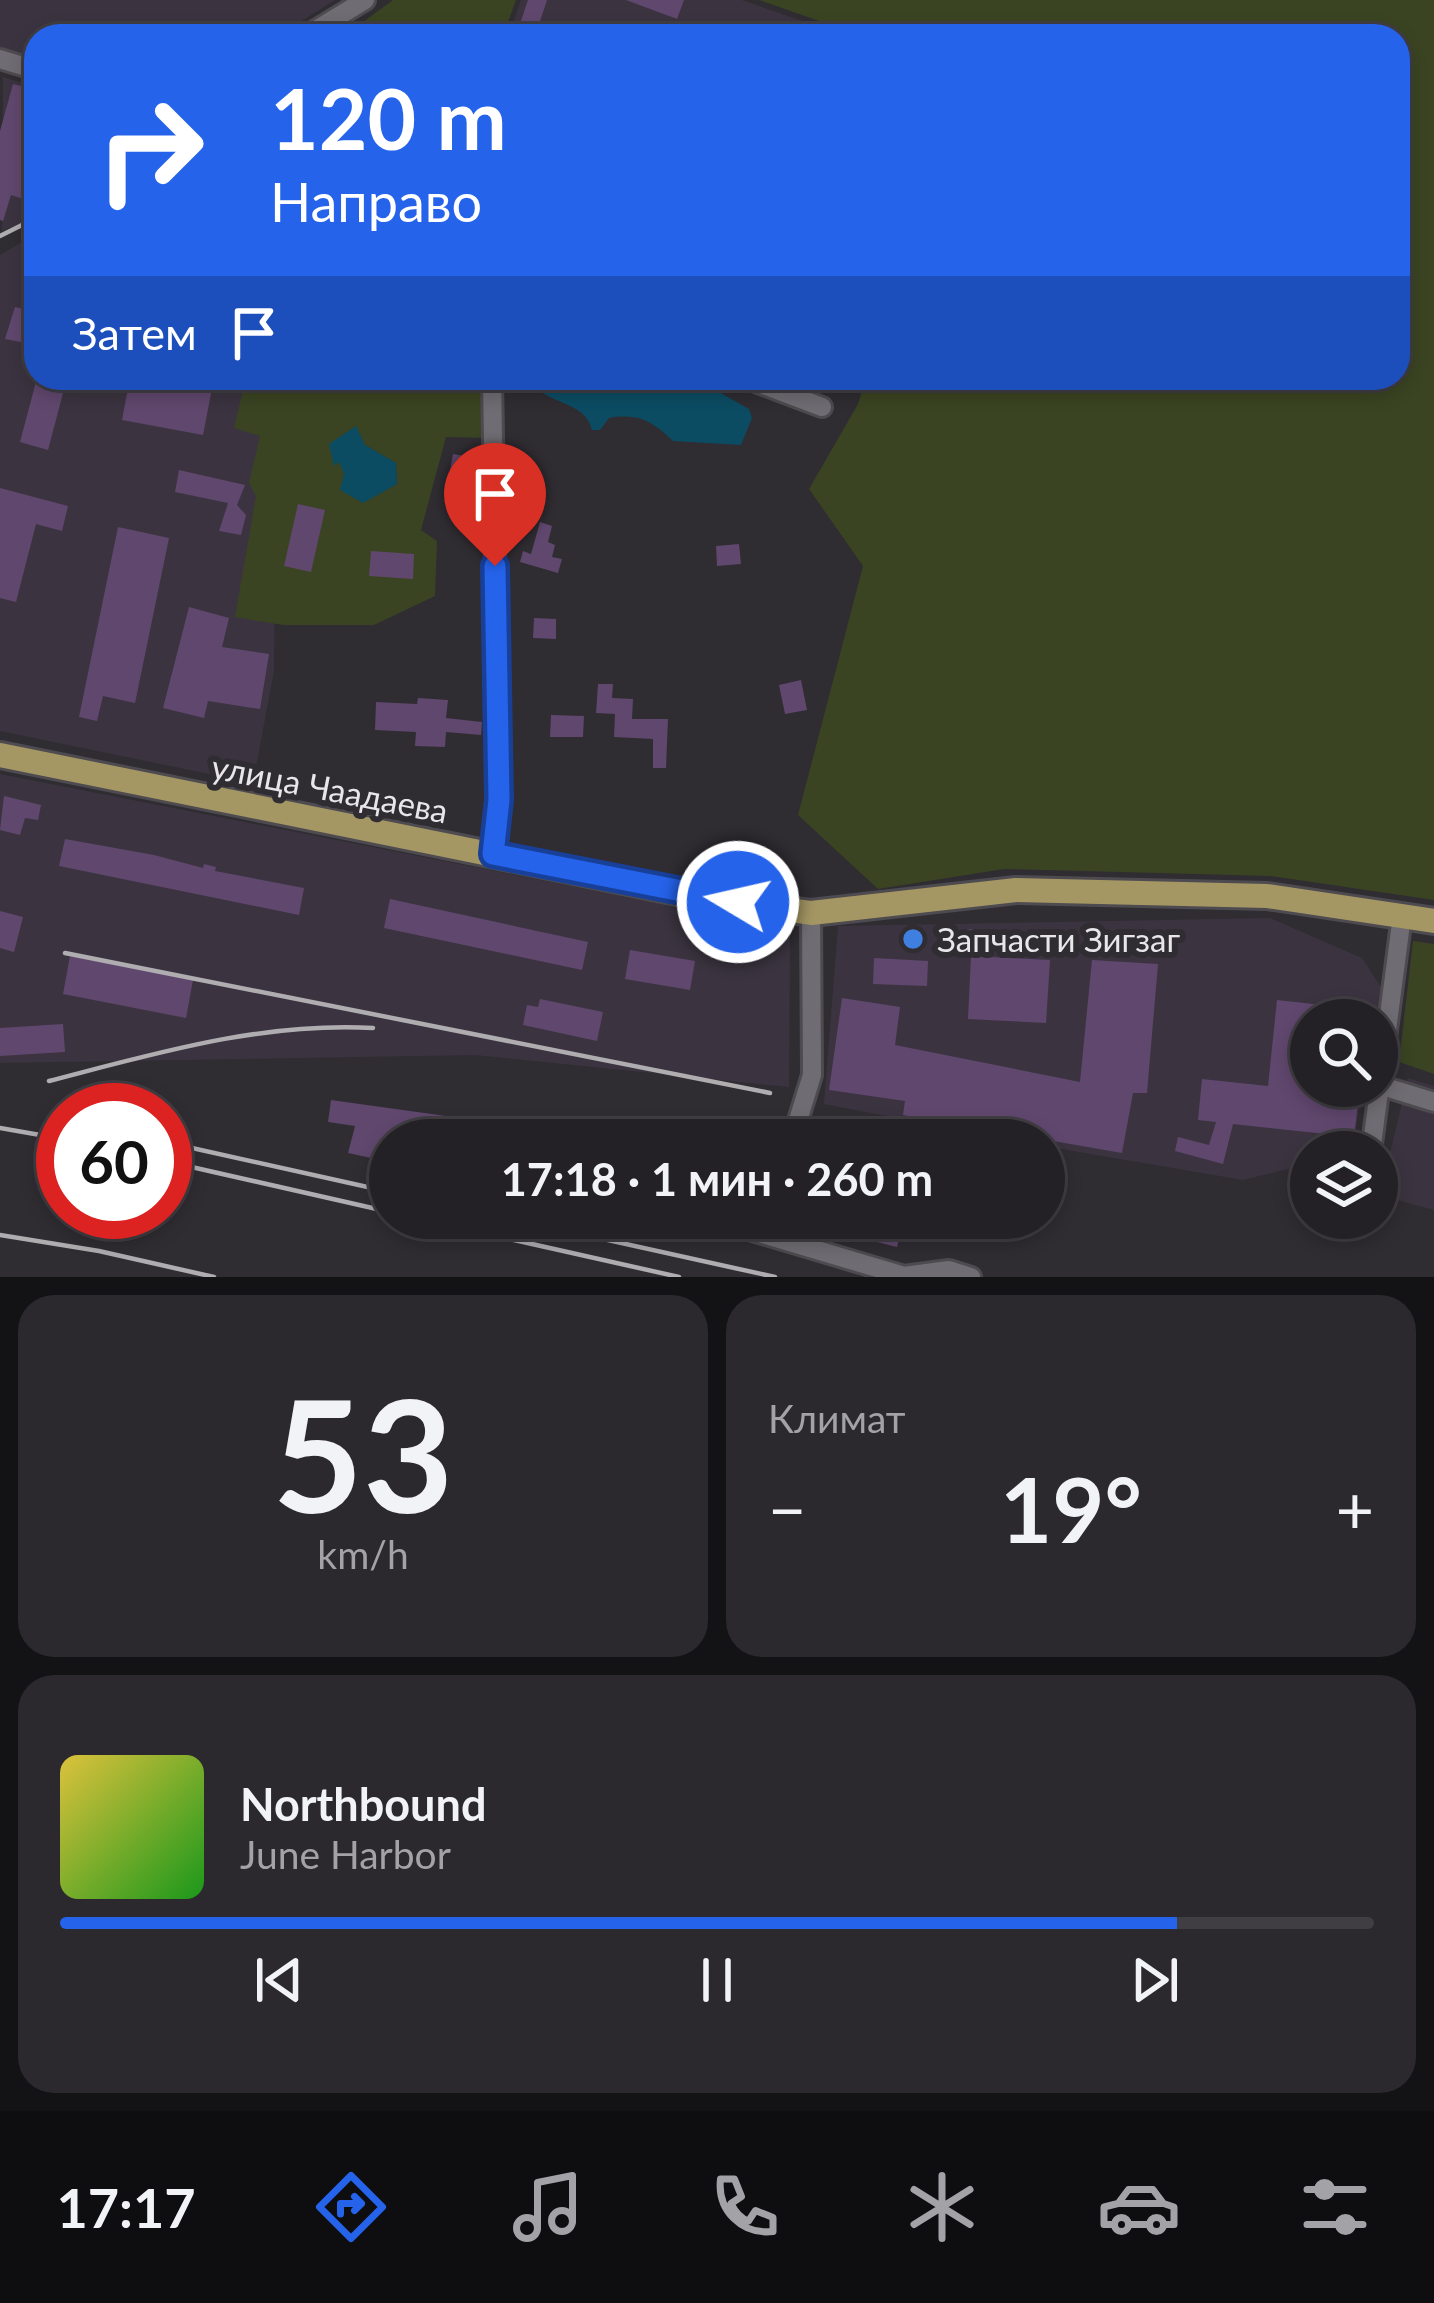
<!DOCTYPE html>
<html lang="ru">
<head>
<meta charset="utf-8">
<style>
	body { margin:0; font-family:Lato,sans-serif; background:#2b292e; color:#f1f3f6; height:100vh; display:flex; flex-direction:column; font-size:45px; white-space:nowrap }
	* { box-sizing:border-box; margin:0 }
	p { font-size:39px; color:#a3a3a7 }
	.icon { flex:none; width:66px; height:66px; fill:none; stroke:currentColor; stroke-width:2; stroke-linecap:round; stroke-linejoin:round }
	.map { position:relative; height:1277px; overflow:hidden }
	.side { display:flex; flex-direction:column; gap:18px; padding:18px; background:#131215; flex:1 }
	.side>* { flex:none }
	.guide { position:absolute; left:24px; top:24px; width:1386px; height:366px; border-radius:36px; box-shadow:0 6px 18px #0003,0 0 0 3px #403e43; background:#2563eb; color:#fff; overflow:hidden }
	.fabs { position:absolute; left:1290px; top:999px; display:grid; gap:24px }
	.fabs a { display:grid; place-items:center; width:108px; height:108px; border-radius:50%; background:#232126; box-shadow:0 6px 18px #0003,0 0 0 3px #403e43; font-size:60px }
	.speed { position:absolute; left:36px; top:1083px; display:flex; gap:24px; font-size:60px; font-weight:700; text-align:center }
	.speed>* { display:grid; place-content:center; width:156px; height:156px; border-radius:50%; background:#232126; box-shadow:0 6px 18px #0003,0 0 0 3px #403e43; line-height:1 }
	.speed .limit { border:18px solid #d22; background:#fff; color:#111 }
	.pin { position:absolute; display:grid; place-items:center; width:102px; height:102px; color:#fff; margin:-123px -51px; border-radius:50% 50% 50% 0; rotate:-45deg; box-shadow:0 0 12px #0007 }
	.pin .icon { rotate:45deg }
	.me { position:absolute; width:132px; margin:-66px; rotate:279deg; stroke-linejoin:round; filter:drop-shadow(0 0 9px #0008) }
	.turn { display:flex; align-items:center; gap:42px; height:252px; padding:0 48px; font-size:54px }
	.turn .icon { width:156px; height:156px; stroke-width:2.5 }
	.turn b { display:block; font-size:84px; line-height:102px }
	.then { display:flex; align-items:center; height:114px; padding:0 48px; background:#0003; gap:24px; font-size:45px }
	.big { font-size:90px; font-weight:700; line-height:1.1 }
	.side .tile { flex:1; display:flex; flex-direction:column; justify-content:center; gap:18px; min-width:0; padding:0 42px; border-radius:36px; background:#2b292e }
	.side .dial { align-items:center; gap:0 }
	.dial b { font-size:156px; line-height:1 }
	.song { display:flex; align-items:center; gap:36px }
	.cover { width:144px; height:144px; border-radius:18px; background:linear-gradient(135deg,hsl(50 70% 55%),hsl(120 70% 35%)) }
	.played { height:12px; border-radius:6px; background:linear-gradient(90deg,#2563eb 85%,#403e43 85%) }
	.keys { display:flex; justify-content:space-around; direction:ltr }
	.heat { display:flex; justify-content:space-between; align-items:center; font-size:66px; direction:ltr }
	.side .tiles { flex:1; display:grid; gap:18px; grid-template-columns:1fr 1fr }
	.tile:last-child { grid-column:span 2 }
	.trip { position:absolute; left:369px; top:1119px; width:696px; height:120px; border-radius:60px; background:#232126; box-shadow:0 6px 18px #0003,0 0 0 3px #403e43; font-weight:700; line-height:120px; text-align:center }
	.menu { display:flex; height:192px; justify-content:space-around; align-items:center; background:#0e0d0f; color:#a3a3a7 }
	.menu .icon { width:84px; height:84px }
	.menu .selected { color:#2563eb }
	.menu b { font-size:54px; color:#f1f3f6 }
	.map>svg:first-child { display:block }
</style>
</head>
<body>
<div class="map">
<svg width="1434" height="1277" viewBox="0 0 1434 1277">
	<rect width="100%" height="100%" fill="#2f2c32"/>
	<g fill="#3b3440">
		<polygon points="0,0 335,0 278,36 36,36 36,58 0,51"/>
		<polygon points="521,0 742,0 845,36 509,36"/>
		<polygon points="3,77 36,87 36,217 2,231"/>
		<polygon points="36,234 36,378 276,378 274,671 253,783 0,731 0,255"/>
		<polygon points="0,774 790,929 789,1087 475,1055 0,1063"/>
		<polygon points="1270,918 1362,958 1381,987 1375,1020 1311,1020 1311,1086 1363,1086 1352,1151 1311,1152 1311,1163 1243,1180 1044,1146 1044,1140 1011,1140 824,1104 838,926"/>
		<polygon points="1408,1078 1434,1086 1434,1210 1394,1199 1387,1166"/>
	</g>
	<g fill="#3a4422" fill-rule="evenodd">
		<polygon points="393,0 516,0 503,36 344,36"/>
		<polygon points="759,0 1434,0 1434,900 1271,876 1004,869 878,889 798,815 863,566 809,489 858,404 866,378 1398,378 1398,36 862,36"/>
		<path d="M246,378H483L481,385L489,395L488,438L446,437L421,530L437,541L435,596L374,625H283L235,617L256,496L249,483L260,436L234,428ZM365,445L396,463L397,484L362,503L339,461Z"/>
		<polygon points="1413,941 1434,944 1434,1074 1399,1062"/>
	</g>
	<g fill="#0c4c63">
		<path d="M659,378L717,391L749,409L752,418L741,445L673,441C652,421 639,413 609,418L600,430H592C587,408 565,405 548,396C534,388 530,380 513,379Z"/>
		<polygon points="356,426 365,445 396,463 397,484 363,503 340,490 344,474 339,462 334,466 329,444"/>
	</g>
	<g fill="#60476e">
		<polygon points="528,0 547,0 535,36 516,36"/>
		<polygon points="626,0 684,0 677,19"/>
		<polygon points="13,84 36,90 30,128 36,128 36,203 11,195 3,221 0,220 0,131"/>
		<polygon points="15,307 36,312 36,345 5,339"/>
		<polygon points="37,378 67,378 48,450 20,442"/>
		<polygon points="130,378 214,378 203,435 122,420"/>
		<polygon points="453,454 478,458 472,504 453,500 456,478 449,477"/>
		<polygon points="179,470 245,485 237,505 246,515 241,535 219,531 228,503 175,492"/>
		<polygon points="0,488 68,506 62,531 36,524 16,602 0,598"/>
		<polygon points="298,504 325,510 311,572 284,566"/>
		<polygon points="540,522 552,526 548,542 555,545 552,557 562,559 558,573 520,562 523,551 531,554"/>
		<polygon points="118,527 169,538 135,703 103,696 97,721 79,717"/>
		<polygon points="739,544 741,564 717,566 716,546"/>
		<polygon points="371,551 414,554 413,579 369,576"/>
		<polygon points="189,607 229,618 222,647 269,654 260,709 208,701 204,718 163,708"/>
		<polygon points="534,618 556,619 556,639 533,638"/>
		<polygon points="801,680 807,710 785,714 779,685"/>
		<polygon points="598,684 613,684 612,698 633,699 632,719 668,719 666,768 653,768 653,739 614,737 615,714 596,713"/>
		<polygon points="418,698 448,700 446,718 482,722 481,735 446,732 445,747 415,746 416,732 375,730 376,702 417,704"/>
		<polygon points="551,715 584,716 583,737 550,737"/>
		<polygon points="4,796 41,805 38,820 25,818 20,835 0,830"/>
		<polygon points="65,839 154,855 203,868 204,864 216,867 215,871 304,888 299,915 59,866"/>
		<polygon points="390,899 588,942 582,970 384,928"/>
		<polygon points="0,911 23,917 14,952 0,948"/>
		<polygon points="980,929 980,946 948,946 948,930"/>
		<polygon points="630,950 695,961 690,990 625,979"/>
		<polygon points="70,956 193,980 186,1018 63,994"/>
		<polygon points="971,956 1050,960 1046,1023 968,1019"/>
		<polygon points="874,958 928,961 927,986 873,984"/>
		<polygon points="1092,960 1158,964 1147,1093 1133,1093 1122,1153 903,1115 905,1101 829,1090 842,998 900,1007 895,1045 1080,1082"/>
		<polygon points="540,999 603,1012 597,1041 523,1025 527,1005 538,1007"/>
		<polygon points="1277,1000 1376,1011 1375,1020 1311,1020 1311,1086 1360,1086 1354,1137 1233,1124 1223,1164 1175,1151 1178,1137 1209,1145 1216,1122 1198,1120 1202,1079 1268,1086"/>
		<polygon points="63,1024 65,1052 0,1056 0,1028"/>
		<polygon points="331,1100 446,1116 443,1138 390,1131 390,1162 348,1153 355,1126 328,1122"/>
		<polygon points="756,1218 834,1218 829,1239"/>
		<polygon points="860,1225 900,1235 897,1247 857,1237"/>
	</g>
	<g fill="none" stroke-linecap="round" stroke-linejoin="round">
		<g stroke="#4e4b50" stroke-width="24">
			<g id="minor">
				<polyline points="306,36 365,0"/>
				<polyline points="0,59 36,70"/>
				<polyline points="492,378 499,800 493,854"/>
				<polyline points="745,378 822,407"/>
				<polyline points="1379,1085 1434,1102"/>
				<polyline points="792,1140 812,1075 811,913"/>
				<polyline points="1371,1152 1402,916"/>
				<polyline points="709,1218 904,1276 949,1270 971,1277"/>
			</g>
		</g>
		<g stroke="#4e4b50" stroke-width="30">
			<polyline id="major" points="0,755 702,897 811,913 1016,890 1267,896 1434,921"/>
		</g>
		<use href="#minor" stroke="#706c73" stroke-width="18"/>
		<use href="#major" stroke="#a59764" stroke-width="24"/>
		<g stroke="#b0adb1" stroke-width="4.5">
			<polyline points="0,236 36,218"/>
			<polyline points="65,953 770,1093"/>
			<path d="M49,1081C157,1053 261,1022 373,1028"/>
			<polyline points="0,1128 63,1139"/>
			<polyline points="165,1142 390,1192"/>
			<polyline points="165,1161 390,1212"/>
			<polyline points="416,1218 679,1277"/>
			<polyline points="508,1218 775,1277"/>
			<polyline points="0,1235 99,1251 214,1277"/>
		</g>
	</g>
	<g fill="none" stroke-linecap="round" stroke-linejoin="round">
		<g stroke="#184099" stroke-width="30">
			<polyline id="route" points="495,566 499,800 493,854 738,902"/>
		</g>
		<use href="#route" stroke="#2563eb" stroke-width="21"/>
	</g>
	<circle fill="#3f7fe0" stroke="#2f2c32" stroke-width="4.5" cx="913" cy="939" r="12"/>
	<g text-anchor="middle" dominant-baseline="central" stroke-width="12" stroke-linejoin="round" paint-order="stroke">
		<g font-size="33" fill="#e9e6ea" stroke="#2f2c32">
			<text transform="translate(330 788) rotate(11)">улица Чаадаева</text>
		</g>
		<g font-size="33" fill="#e9e6ea" stroke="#2f2c32" text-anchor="start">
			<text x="937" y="939">Запчасти Зигзаг</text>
		</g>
	</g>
</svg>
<div class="fabs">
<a><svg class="icon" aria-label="search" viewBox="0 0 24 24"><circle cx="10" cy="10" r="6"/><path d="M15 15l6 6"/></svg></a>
<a><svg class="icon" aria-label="layers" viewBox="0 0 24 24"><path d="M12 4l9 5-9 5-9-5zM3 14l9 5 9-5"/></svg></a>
</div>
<div class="speed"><div class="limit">60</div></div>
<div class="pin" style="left:495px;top:566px;background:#d93025"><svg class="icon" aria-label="arrive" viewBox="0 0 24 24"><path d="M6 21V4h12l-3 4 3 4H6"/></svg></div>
<svg class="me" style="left:738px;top:902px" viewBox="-20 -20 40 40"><circle r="17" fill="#2563eb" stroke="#fff" stroke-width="3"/><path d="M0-11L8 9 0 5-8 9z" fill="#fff"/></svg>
<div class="trip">17:18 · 1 мин · 260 m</div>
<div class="guide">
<div class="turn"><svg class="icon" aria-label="right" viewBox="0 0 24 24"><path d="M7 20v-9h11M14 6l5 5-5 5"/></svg><div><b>120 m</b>Направо</div></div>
<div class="then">Затем<svg class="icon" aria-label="arrive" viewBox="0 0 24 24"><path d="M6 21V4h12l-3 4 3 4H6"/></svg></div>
</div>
</div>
<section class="side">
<div class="tiles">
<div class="tile dial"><b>53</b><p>km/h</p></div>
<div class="tile"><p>Климат</p>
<div class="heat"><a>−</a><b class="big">19°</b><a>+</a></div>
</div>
<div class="tile">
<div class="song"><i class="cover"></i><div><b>Northbound</b><p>June Harbor</p></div></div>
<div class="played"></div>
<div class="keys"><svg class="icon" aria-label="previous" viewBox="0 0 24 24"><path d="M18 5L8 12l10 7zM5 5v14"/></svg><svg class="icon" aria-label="pause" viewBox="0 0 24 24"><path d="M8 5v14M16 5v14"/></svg><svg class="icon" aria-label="next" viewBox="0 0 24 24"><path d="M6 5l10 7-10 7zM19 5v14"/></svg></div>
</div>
</div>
</section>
<nav class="menu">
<b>17:17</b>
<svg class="icon selected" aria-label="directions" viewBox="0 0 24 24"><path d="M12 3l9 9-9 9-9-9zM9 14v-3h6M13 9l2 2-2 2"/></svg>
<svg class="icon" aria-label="music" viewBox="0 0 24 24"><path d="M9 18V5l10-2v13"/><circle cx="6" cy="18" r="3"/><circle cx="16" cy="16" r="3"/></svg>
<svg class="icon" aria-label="phone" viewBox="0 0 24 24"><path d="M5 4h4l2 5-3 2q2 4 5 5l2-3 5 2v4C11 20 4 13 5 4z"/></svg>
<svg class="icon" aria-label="climate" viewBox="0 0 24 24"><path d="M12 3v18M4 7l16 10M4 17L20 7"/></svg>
<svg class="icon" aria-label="car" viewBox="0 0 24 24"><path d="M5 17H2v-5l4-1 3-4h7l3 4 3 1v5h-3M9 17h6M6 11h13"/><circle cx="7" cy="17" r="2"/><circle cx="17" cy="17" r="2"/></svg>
<svg class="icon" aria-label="filters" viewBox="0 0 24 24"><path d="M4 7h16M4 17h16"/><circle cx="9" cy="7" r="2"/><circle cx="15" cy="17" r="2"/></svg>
</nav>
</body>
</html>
